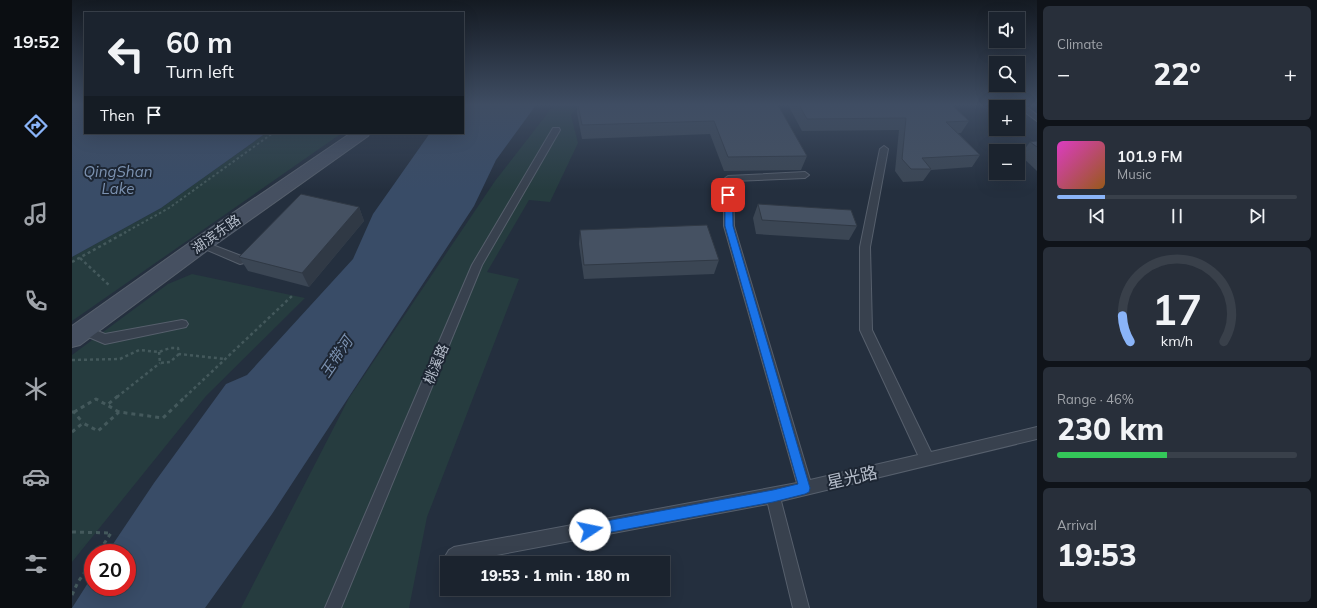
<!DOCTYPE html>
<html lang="en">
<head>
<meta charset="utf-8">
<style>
	body { margin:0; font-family:Mulish,"Noto Sans SC",sans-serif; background:#282f3a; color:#f1f3f6; height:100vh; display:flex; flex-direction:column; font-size:15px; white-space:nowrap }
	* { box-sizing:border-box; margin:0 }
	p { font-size:13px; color:#a0a4aa }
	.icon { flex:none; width:22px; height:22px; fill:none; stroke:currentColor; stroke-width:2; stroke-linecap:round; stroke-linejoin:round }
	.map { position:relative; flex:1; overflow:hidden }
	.details { display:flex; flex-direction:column; gap:6px; padding:6px; background:#0f1319; width:280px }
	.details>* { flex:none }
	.banner { position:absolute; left:12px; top:12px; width:380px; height:122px; border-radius:0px; box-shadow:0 4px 16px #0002,0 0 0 1px #39404a; background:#1b232e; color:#f1f3f6; overflow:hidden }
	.buttons { position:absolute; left:917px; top:12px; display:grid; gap:8px }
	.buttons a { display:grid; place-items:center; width:36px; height:36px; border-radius:0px; background:#1b232e; box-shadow:0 4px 16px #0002,0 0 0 1px #39404a; font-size:20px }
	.speed { position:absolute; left:12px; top:544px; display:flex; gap:8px; font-size:20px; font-weight:700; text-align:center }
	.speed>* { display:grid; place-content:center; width:52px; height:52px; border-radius:50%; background:#1b232e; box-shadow:0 4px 16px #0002,0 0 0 1px #39404a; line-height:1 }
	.speed .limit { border:6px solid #d22; background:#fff; color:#111 }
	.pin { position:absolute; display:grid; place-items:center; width:34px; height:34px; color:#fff; margin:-17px; border-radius:8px; box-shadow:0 2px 6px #0006 }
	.me { position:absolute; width:44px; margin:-22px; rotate:79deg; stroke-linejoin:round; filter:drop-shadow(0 0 3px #0008) }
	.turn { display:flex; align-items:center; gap:14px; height:84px; padding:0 16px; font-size:18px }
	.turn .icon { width:52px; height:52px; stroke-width:2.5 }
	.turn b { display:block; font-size:28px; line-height:34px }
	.then { display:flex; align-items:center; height:38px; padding:0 16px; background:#0003; gap:8px; font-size:15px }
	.big { font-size:30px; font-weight:800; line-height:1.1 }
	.details .tile { flex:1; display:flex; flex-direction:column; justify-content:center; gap:6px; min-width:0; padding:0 14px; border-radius:6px; background:#282f3a }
	.details .dial { align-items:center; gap:0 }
	.dial svg { height:104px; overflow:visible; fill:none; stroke:#39404a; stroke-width:7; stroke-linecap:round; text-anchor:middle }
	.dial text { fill:#f1f3f6; stroke:none }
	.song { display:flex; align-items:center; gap:12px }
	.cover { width:48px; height:48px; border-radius:6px; background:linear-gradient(135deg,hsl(310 70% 55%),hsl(30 70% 35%)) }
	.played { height:4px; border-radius:2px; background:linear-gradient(90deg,#8ab4f8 20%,#39404a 20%) }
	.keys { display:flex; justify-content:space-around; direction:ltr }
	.heat { display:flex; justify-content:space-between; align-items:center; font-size:22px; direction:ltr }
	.charge { height:6px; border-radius:3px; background:linear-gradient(90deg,#34c759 46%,#39404a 0) }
	.trip { position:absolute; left:368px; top:556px; width:230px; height:40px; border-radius:0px; background:#1b232e; box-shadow:0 4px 16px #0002,0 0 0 1px #39404a; font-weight:800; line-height:40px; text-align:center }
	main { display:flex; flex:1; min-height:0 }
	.dock { display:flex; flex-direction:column; width:72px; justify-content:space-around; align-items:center; background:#0b0e12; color:#a0a4aa }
	.dock .icon { width:28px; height:28px }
	.dock .current { color:#8ab4f8 }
	.dock b { font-size:18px; color:#f1f3f6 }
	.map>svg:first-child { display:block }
</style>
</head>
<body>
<main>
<nav class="dock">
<b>19:52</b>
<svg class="icon current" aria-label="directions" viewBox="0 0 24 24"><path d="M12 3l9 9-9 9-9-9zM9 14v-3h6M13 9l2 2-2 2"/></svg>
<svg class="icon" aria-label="music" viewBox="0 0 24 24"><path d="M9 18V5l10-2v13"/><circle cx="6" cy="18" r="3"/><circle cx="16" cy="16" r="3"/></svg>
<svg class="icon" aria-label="phone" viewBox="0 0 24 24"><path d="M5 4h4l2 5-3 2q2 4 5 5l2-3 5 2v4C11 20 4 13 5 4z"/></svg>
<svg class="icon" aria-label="climate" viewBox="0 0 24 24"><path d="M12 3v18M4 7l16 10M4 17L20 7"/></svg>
<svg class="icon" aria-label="car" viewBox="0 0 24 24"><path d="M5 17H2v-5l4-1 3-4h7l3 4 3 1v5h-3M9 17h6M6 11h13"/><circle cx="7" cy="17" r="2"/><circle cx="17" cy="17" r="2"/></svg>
<svg class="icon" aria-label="filters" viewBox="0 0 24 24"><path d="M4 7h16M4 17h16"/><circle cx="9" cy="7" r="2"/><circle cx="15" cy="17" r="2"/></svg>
</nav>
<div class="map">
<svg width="965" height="608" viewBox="0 0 965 608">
	<rect width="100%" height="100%" fill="#242f3e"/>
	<g fill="#263c3f">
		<polygon points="482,105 507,105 499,115 506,143 478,202 457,200 415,272 447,279 355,517 337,608 169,608 277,398 423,181"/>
		<polygon points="194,133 270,133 0,321 0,257 89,208"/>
		<polygon points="120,274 233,298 134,396 0,562 0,355 96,284"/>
	</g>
	<g fill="#394c67">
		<polygon points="0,105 13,105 13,133 194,133 89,208 0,257"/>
		<polygon points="391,105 464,105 424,160 402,206 200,514 133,608 0,608 21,575 21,587 55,587 55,553 35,553 82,483 154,384 175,375 281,259 301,214 358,133 391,133"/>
	</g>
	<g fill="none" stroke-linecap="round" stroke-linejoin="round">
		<g stroke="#565f6c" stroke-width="2">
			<g id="lane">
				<polygon points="943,105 952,105 965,115 965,121"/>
				<polygon points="481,128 487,128 488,130 410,265 269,608 253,608 400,265"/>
				<polygon points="812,146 816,149 798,247 800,330 859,452 965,427 965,439 709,501 737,608 721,608 696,504 382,563 377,560 374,555 377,550 382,547 725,483 652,226 652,179 656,176 733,172 737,175 733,178 661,181 662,226 738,480 846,455 788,330 788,247 808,149"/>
				<polygon points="130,241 172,257 173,260 172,263 168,264 126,246 125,244 126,242"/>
				<polygon points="110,320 114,321 116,324 114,327 33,344 7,333 5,330 7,327 11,325 33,334"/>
			</g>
		</g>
		<g stroke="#565f6c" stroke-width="2">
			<polygon id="secondary" points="279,133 298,133 296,136 137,249 8,345 0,347 0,326 123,239"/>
		</g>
		<polyline stroke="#44595c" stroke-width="2" stroke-dasharray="2.5 2.5" stroke-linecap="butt" points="52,233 97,208 201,133"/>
		<g stroke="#44595c" stroke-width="2.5" stroke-dasharray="3 3" stroke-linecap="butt">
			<polyline points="8,258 38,286"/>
			<polyline points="0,262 54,232"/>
			<polyline points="87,352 88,363 98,362 107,354"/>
			<polyline points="0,360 48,359 67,350 87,352 98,348 106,348 107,354 153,359"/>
			<polyline points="45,397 88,363"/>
			<polyline points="113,397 220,296"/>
		</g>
		<g stroke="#44595c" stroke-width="3" stroke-dasharray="4 4" stroke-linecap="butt">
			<polyline points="46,396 35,405 47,412"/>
			<polyline points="0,412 2,412 11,423"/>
			<polyline points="2,412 24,399 35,405"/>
			<polyline points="0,432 11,423 26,431 47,412 91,418 114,396"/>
			<polyline points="0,532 39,533 26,553"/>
			<polyline points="0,595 6,582 21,560"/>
		</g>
		<use href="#lane" fill="#38414e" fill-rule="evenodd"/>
		<use href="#secondary" fill="#465061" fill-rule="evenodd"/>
	</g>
	<g fill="#3b4654">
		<polygon points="505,105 706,105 735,156 729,170 652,171 638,134 510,139 505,113"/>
		<polygon points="716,105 880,105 897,121 889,133 886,133 908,155 900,167 859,170 851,181 831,182 823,171 827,130 730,131"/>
		<polygon points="965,141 965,171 948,155 958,142"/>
		<polygon points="686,204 785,226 777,240 684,234 681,218"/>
		<polygon points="287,207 292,221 237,287 176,271 167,257"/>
		<polygon points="508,230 647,260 642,274 512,279 507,244"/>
	</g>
	<polygon fill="#303945" points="287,207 292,221 237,287 230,273"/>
	<g fill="#455162" stroke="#303945">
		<polygon points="506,105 706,105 735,156 656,157 642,121 510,125"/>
		<polygon points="727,105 880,105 897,121 874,122 908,155 850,158 859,169 839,169 830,159 834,118 735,119"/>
		<polygon points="965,141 965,147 958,142"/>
		<polygon points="229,194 287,207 230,273 167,257"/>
		<polygon points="686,204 779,210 785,226 690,220"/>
		<polygon points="635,225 647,260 512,265 508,230"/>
	</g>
	<linearGradient id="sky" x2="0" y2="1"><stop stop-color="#141a22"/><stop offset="0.55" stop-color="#3f4d63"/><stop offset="1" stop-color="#3f4d63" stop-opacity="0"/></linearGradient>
	<rect width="965" height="190" fill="url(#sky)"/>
	<polygon fill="#1a73e8" stroke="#114b97" points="653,193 656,193 660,195 661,226 738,488 737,492 733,494 701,502 518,536 514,534 512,530 514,525 518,524 701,490 726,484 653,226"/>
	<g text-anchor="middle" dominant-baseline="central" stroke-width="4" stroke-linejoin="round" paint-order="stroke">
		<g font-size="14" fill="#b4bcc9" stroke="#1d2633">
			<text transform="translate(144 234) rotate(-35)">湖滨东路</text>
			<text transform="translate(364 364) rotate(-67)">桃溪路</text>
		</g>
		<g font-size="15" font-style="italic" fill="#7c92b1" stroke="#1d2633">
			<text x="46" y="171">QingShan<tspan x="46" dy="17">Lake</tspan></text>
			<text transform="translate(264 357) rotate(-56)">玉带河</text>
		</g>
		<g font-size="17" fill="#b4bcc9" stroke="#1d2633">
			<text transform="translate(780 477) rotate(-13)">星光路</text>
		</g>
	</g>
</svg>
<div class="buttons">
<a><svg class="icon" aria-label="sound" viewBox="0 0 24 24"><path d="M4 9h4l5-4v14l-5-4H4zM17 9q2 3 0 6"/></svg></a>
<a><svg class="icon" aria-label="search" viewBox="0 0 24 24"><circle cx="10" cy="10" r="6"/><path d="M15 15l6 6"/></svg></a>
<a>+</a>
<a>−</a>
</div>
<div class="speed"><div class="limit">20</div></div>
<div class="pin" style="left:656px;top:195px;background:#d93025"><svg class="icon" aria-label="arrive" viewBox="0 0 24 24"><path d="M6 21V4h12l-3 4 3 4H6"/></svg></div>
<svg class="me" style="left:518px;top:530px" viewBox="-20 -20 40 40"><circle r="19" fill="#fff"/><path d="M0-13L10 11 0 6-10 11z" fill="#1a73e8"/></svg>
<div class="trip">19:53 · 1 min · 180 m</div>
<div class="banner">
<div class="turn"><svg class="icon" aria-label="left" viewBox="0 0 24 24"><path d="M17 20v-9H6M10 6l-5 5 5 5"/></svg><div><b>60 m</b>Turn left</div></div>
<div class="then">Then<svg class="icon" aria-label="arrive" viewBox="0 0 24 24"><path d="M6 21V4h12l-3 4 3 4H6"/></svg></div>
</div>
</div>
<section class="details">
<div class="tile"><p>Climate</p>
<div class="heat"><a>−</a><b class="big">22°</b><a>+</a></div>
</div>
<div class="tile">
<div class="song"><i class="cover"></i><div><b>101.9 FM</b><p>Music</p></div></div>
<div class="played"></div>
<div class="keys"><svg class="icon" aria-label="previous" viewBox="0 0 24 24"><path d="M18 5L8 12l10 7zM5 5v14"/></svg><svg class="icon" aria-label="pause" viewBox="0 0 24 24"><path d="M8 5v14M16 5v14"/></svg><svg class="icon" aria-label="next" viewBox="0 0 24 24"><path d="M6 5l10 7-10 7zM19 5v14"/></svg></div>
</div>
<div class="tile dial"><svg viewBox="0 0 100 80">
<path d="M14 69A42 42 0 1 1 86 69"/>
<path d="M14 69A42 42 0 0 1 8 49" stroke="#8ab4f8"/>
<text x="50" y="56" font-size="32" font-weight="700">17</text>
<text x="50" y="72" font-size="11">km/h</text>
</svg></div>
<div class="tile"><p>Range · 46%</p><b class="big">230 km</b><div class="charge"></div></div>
<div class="tile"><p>Arrival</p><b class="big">19:53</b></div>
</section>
</main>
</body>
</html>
